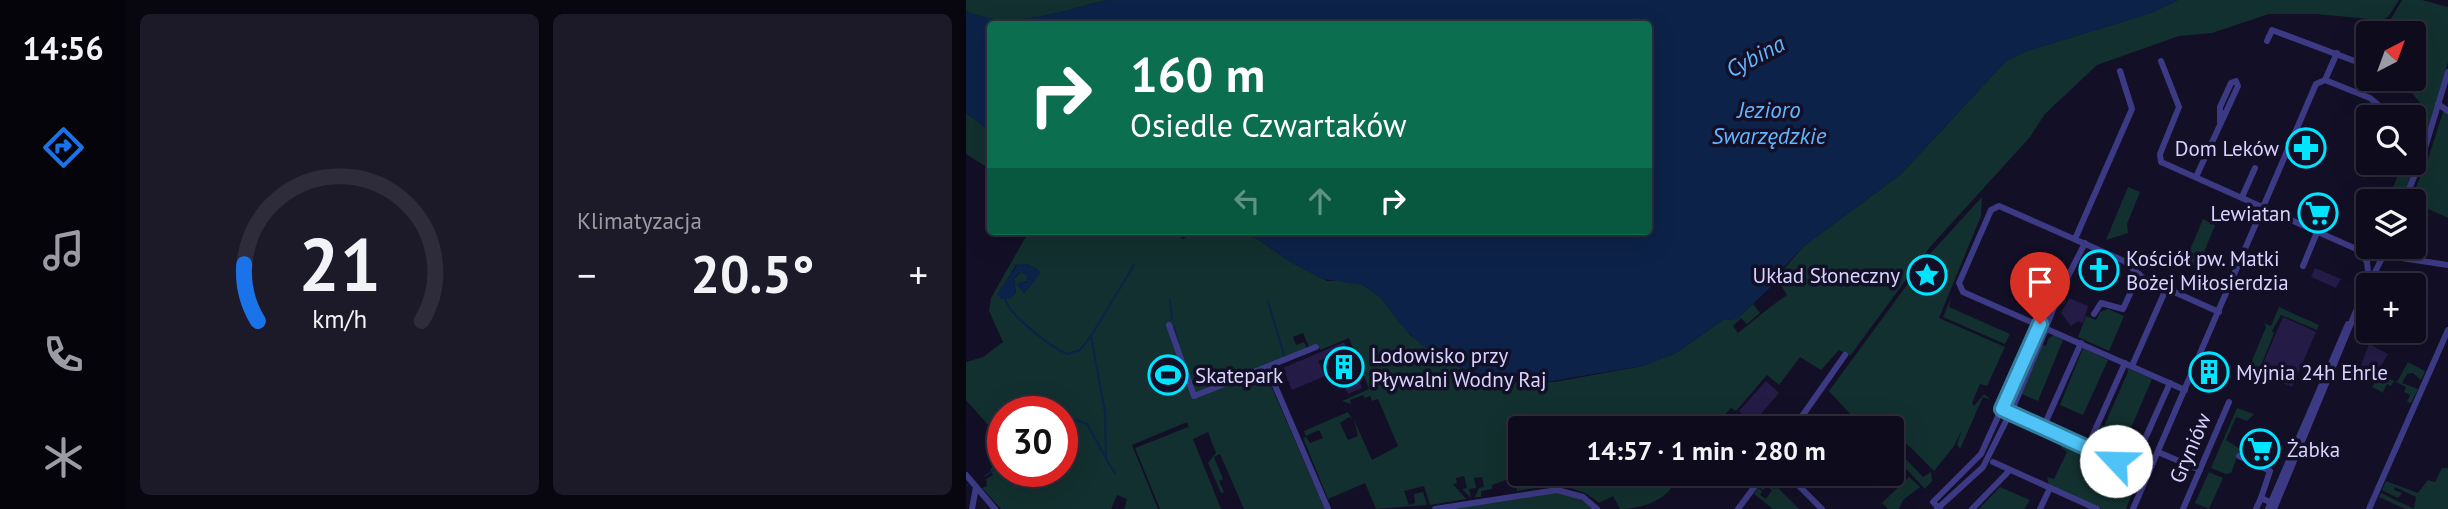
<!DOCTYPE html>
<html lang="pl">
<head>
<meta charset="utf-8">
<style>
	body { margin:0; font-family:"PT Sans",sans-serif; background:#1c1929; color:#f1f3f6; height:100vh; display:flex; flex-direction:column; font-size:26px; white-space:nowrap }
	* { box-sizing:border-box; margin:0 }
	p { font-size:23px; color:#9b9ba3 }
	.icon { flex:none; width:38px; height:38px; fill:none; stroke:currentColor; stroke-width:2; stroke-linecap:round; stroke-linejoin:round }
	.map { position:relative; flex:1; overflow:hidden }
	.panel { display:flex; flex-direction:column; gap:14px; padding:14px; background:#08060f; width:840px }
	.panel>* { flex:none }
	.banner { position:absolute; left:21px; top:21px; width:665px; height:214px; border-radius:7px; box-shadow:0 7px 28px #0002,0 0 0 2px #2e2b3b; background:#0b6e4f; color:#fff; overflow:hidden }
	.needle { width:46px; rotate:41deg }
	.fabs { position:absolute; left:1390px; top:21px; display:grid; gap:14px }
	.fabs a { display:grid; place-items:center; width:70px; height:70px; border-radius:7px; background:#0e0b1c; box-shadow:0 7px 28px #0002,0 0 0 2px #2e2b3b; font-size:35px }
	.speed { position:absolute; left:21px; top:396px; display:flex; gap:14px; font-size:35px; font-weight:700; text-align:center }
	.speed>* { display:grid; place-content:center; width:91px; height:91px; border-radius:50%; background:#0e0b1c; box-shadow:0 7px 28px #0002,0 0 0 2px #2e2b3b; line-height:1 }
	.speed .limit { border:10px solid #d22; background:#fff; color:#111 }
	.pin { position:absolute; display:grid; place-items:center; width:60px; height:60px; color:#fff; margin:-72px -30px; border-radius:50% 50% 50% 0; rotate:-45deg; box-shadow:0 0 7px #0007 }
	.pin .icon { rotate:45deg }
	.me { position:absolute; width:77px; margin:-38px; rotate:294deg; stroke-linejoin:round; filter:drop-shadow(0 0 5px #0008) }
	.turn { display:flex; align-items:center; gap:24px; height:147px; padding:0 28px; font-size:32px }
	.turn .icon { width:91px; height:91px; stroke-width:2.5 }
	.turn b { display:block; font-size:49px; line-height:60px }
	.lanes { display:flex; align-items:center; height:66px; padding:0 28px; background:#0003; justify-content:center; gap:35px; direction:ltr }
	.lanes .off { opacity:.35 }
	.big { font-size:52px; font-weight:700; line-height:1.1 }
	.panel .widget { flex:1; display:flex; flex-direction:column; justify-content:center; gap:10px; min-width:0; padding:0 24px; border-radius:10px; background:#1c1929 }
	.panel .dial { align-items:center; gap:0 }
	.dial svg { height:182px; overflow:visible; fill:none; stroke:#2e2b3b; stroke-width:7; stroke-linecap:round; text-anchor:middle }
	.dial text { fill:#f1f3f6; stroke:none }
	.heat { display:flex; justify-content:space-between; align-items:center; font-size:38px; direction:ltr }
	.panel .tiles { flex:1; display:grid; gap:14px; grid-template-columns:repeat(2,1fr) }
	.trip { position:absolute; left:542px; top:416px; width:396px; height:70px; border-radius:7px; background:#0e0b1c; box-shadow:0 7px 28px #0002,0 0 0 2px #2e2b3b; font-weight:700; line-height:70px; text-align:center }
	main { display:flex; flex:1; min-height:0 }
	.tabs { display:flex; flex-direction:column; width:126px; justify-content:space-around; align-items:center; background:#06040b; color:#9b9ba3 }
	.tabs .icon { width:49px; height:49px }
	.tabs .selected { color:#1a73e8 }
	.tabs b { font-size:32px; color:#f1f3f6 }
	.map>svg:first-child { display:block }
</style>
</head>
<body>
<main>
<nav class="tabs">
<b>14:56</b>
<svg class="icon selected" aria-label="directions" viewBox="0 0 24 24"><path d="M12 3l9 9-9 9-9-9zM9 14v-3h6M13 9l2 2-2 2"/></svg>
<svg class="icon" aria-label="music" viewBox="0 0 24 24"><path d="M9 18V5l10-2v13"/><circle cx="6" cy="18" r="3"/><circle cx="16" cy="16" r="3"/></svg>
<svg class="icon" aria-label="phone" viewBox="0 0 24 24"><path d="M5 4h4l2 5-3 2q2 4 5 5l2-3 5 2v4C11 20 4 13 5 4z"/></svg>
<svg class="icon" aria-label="climate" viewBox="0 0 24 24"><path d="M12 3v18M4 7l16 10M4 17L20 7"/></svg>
</nav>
<section class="panel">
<div class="tiles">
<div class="widget dial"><svg viewBox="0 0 100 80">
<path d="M14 69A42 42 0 1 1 86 69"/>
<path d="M14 69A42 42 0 0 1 8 44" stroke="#1a73e8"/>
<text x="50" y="56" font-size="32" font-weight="700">21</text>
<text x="50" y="72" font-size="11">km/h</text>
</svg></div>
<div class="widget"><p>Klimatyzacja</p>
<div class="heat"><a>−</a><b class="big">20.5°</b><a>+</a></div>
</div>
</div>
</section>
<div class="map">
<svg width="1482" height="509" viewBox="0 0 1482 509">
	<rect width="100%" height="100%" fill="#130f26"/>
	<g fill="#12302f" fill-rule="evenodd">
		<path d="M0,0H142C97,10 44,32 0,11Z"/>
		<path d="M1212,0H1433L1422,17L1415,20L1350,14H1303L1246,33L1213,36L1131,65L1079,114L1064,137L964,247L884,356L873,350L855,370L834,357L813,385L801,375L770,411L765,408L746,429H699L689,415L669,429H555V474H727L716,486L707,485C698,502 672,509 654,509L647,496L633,503C609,481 581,486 551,491L549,480L545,478L526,485V489L515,491V497H509L513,488L518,487L516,477L508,478L510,488L503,489L505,498L496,489L501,488L498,476L490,478L491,483L487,484L500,499L464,505L458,486L438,491L443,505L449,503L448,494L457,492L461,505L410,509L399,483L362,499L337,438L340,437L344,443L357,438L353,430L340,436L338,431L382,412L386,419L383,417L374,423L382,440L392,436L388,420L406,460L432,446L412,399L406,401L404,396L399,398L397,395L384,400L385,404L376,401L403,389L383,338L354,350L352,344L343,347L337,333L327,337L330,345L338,342L341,348L298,370L359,509H278L254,454L248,457L257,479L253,481L258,492L255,493L242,463L250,453L242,432L227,439L255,509H194L169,448L222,427L224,432L221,422L166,445L192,509H158L161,499L151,495L145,509H35L16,488L21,486L20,479L27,475L24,469L37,461V471H96V411H37V442L0,400V362L17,357L37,342L23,311L25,298L63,231H211L209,233L217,239L227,233L247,236L259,231L290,238L323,261L361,281H388L397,285L415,298L444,335L485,364L514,375L546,382H589L676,366L710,353L757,320L771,319L787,304L794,313L781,324L775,318L767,326L772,333L803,308L821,295L810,278L838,246L935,174L1040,61L1061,51L1185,13ZM61,264L71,269L68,281L58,293L51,284L61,281L62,275L56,271L48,279L50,293L43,299H36L32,294L50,265Z"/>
		<polygon points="1436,0 1456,0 1482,7 1482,62 1456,150 1435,201 1422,201 1433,172 1436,172 1439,163 1447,163 1447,139 1458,108 1438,83 1437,79 1447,79 1447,33 1421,33 1415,22 1425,19"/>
		<polygon points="1478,109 1482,113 1482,218 1451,204 1447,210 1447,201 1444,201 1462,159"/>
		<polygon points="0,113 24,131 24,169 0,154"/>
		<polygon points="1162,187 1174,192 1161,224 1162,233 1140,240"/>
		<polygon points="1016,197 1015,216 973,318 1039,347 1021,386 1014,384 1006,403 1008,406 1018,394 1025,400 1017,397 994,449 991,444 996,430 988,446 968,471 941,444 933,452 957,477 965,472 966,481 959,489 929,457 926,458 926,429 898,429 863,391 963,255"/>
		<polygon points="1237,219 1249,225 1232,267 1215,259 1223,252"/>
		<polygon points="985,298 983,307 1044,334 1039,344 977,317"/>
		<polygon points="1313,307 1353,325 1351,330 1315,315 1306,331 1308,333 1294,368 1289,366 1287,370 1282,370 1300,327 1298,323 1305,326"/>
		<polygon points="1142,309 1158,316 1143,351 1112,337 1120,316 1130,320 1134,312"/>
		<polygon points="1088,335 1097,340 1072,401 1053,393 1075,344 1080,346 1082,339"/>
		<polygon points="1117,348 1142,360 1117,415 1094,405"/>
		<polygon points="1442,362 1459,371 1455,380 1447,373 1441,374 1436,383 1452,389 1445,403 1441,402 1444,395 1438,392 1440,387 1428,381 1425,386 1421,384 1417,392 1422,395 1406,387 1414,375 1431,382"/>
		<polygon points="1161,368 1186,379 1159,442 1132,430 1135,425 1138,426 1162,372"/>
		<polygon points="1271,408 1288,414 1281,421 1270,417 1260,440 1274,449 1265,473 1260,474 1245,468"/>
		<polygon points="1100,442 1173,475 1160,509 1136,509 1083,485 1081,477 1088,479 1101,452 1094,446"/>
		<polygon points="1476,468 1482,468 1482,509 1439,509 1413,497 1415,493 1448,509 1450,497 1429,487 1428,490 1436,493 1432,498 1416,490 1420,481 1452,493 1462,480 1469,482"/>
		<polygon points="1243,472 1257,478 1243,509 1229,503"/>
		<polygon points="803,474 807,475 803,479 808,483 814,478 811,474 817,478 807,489 812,488 833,509 807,509 788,494 792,488 796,491 794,495 800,499 806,490 800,486 797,490 793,487"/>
		<polygon points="943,477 954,487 937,500 933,509 922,509 916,503"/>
		<polygon points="1034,487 1064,500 1058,509 1013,509"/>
		<polygon points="588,492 610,496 628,509 484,509"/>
	</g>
	<g fill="#0c2248">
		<path d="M142,0H1212L1185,13L1061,51L1040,61L935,174L838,246L817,268L810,282L771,319L757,320L710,353L676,366L574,383L514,375L485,364L454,344L434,324L415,298L397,285L356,279L323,261L290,238L263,231H682V24H24V131L0,113V11C45,32 97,10 142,0Z"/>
		<polygon points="52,264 61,264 73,270 74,274 58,293 51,284 56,281 60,283 62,276 54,272 48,279 50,293 43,299 36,299 31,294"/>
	</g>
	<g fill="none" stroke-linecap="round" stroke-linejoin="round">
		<g stroke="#0c2248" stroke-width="2">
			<path d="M39,299C43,315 85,347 101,354L114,350L125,336"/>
			<polyline points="204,300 206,319"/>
			<polyline points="302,301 318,355"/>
			<polyline points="208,327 212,342"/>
			<polyline points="96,415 121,424 140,458 139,412 125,336 168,265"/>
			<polyline points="140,459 149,473"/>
			<polyline points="19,476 37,464"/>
			<polyline points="0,486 1,485"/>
		</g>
	</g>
	<g fill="#241b47">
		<polygon points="1131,258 1143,263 1145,270 1134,284 1117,274 1122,262"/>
		<polygon points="1349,268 1375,279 1370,288 1345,277"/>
		<polygon points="1103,298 1122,306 1117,323 1112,321 1105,326 1095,313"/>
		<polygon points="1317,317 1350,332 1326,387 1287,370 1289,365 1295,368"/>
		<polygon points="378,342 396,388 382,394 364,357 352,361 359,376 326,390 317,368"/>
		<polygon points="1403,344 1422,354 1413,370 1402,372 1394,368"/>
		<polygon points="800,381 813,393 787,423 773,411"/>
	</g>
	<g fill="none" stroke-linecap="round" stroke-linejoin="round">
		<g stroke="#3d3a85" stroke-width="6">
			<polyline points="1301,41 1306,30 1402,66"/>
			<polyline points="1195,61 1213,107 1194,154 1195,162 1415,260"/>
			<polyline points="1359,80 1371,53"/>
			<polyline points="1472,104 1482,111"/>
			<polyline points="1407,117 1410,104"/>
			<polyline points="1402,130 1399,139 1402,142"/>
			<polyline points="1230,177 1272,86 1270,81 1265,83 1254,107 1254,122"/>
			<polyline points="1276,197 1289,168"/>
			<polyline points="1438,201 1456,158 1482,72"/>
			<polyline points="1109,239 1166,109 1154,71"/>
			<polyline points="1424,248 1434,255"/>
			<polyline points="1392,249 1401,262 1403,281"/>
			<polyline points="1422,256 1482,265"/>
			<polyline points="1337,266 1352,230"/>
			<polyline points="1128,314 1135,303 1157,309 1173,274"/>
			<polyline points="203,325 228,396 350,347"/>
			<polyline points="1081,325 1094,292 1119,243"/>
			<polyline points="1166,366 1200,289"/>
			<polyline points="301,367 362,509"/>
			<polyline points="1219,390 997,292 993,283 1025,210 1033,206 1158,261 1177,278 1253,312"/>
			<polyline points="1036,409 1182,475"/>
			<polyline points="1046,410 1080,329"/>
			<polyline points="1077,428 1115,343"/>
			<polyline points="827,429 879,355"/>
			<polyline points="1121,448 1159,363"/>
			<polyline points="1192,452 1234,470"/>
			<polyline points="1273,456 1304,471 1295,498 1308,504"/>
			<polyline points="1027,462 1131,509"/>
			<polyline points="1166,468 1204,383"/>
			<polyline points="821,474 856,509"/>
			<polyline points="0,475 29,509"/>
			<polyline points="6,509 10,487"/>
			<polyline points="469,509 591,490 617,497 631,509"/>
			<polyline points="772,509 798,474"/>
			<polyline points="971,509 1017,467 1043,415"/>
			<polyline points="974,509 967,502 1015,454 1074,324"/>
			<polyline points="1006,509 1044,470"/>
			<polyline points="1074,509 1084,488"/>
			<polyline points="1167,509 1350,84 1359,80 1404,98 1416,108 1414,117"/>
			<polyline points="1217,509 1263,402"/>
			<polyline points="1290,509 1295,498"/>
			<polyline points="1302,509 1382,324"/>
			<polyline points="1308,509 1393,304 1415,260"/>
			<polyline points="1403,509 1482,330"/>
		</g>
	</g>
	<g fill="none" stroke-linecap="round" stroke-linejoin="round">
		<g stroke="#337fa1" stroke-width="18">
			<polyline id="route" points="1074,324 1036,409 1150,461"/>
		</g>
		<use href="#route" stroke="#4fc3f7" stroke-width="12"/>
	</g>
	<defs>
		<g id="pharmacy-ring" transform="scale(2.0125)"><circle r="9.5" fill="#130f26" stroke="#00e5ff" stroke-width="1.5"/><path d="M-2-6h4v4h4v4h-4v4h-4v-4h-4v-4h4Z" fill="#00e5ff"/></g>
		<g id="supermarket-ring" transform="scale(2.0125)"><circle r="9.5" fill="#130f26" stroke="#00e5ff" stroke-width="1.5"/><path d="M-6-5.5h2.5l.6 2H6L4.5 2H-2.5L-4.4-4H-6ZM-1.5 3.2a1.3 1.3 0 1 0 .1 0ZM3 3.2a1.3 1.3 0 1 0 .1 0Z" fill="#00e5ff"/></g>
		<g id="church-ring" transform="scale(2.0125)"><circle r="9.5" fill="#130f26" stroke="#00e5ff" stroke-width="1.5"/><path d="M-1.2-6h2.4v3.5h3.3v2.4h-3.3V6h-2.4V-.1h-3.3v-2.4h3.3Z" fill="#00e5ff"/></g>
		<g id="sight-ring" transform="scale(2.0125)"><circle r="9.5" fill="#130f26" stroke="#00e5ff" stroke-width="1.5"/><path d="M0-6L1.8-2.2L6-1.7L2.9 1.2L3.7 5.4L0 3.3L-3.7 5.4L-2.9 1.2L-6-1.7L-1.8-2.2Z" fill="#00e5ff"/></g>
		<g id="building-ring" transform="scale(2.0125)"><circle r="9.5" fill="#130f26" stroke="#00e5ff" stroke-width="1.5"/><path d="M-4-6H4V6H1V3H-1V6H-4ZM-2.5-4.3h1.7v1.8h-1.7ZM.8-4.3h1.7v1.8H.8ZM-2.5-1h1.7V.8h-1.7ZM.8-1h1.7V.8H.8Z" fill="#00e5ff"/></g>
		<g id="stadium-ring" transform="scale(2.0125)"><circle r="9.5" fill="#130f26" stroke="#00e5ff" stroke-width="1.5"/><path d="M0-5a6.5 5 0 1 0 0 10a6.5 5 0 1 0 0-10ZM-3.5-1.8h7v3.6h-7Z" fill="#00e5ff"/></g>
	</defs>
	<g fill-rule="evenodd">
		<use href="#pharmacy-ring" x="1340" y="148"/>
		<use href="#supermarket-ring" x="1352" y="213"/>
		<use href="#church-ring" x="1133" y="270"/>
		<use href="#sight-ring" x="961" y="275"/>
		<use href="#building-ring" x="378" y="367"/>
		<use href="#building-ring" x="1243" y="372"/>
		<use href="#stadium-ring" x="202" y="375"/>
		<use href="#supermarket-ring" x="1294" y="449"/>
	</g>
	<g text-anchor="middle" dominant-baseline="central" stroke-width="7" stroke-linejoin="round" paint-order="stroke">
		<g font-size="21" fill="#d9d4ff" stroke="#130f26" text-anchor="start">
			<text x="1313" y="148" text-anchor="end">Dom Leków</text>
			<text x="1325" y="213" text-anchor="end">Lewiatan</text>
			<text x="1160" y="258">Kościół pw. Matki<tspan x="1160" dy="24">Bożej Miłosierdzia</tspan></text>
			<text x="934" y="275" text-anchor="end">Układ Słoneczny</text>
			<text x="405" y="355">Lodowisko przy<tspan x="405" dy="24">Pływalni Wodny Raj</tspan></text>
			<text x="1270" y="372">Myjnia 24h Ehrle</text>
			<text x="229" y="375">Skatepark</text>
			<text x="1321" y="449">Żabka</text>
		</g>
		<g font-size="21" fill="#d9d4ff" stroke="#130f26">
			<text transform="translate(1224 448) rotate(-67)">Gryniów</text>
		</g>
		<g font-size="23" font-style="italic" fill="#62b6ff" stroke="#130f26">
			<text transform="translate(789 56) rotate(-28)">Cybina</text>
			<text x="803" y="109">Jezioro<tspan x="803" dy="26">Swarzędzkie</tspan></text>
		</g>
	</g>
</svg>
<div class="fabs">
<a><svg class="needle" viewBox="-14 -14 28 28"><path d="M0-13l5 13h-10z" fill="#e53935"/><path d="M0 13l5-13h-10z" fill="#9b9ba3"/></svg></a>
<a><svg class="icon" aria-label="search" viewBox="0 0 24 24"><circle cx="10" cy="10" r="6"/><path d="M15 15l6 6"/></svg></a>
<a><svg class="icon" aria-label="layers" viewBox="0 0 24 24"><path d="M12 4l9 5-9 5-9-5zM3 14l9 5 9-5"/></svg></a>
<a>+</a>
</div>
<div class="speed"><div class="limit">30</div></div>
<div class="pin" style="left:1074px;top:324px;background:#d93025"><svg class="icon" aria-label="arrive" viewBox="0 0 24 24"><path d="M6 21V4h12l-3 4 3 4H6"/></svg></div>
<svg class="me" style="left:1150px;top:461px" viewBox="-20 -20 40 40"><circle r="19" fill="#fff"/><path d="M0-13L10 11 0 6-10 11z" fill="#4fc3f7"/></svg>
<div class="trip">14:57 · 1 min · 280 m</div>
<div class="banner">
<div class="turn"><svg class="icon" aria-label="right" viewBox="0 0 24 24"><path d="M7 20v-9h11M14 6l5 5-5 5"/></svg><div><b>160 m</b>Osiedle Czwartaków</div></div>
<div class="lanes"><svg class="icon off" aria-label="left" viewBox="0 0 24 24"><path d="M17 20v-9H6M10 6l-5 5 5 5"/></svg><svg class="icon off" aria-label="ahead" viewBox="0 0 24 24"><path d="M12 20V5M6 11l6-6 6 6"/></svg><svg class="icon" aria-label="right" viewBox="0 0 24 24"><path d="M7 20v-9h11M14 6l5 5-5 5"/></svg></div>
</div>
</div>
</main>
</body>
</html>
